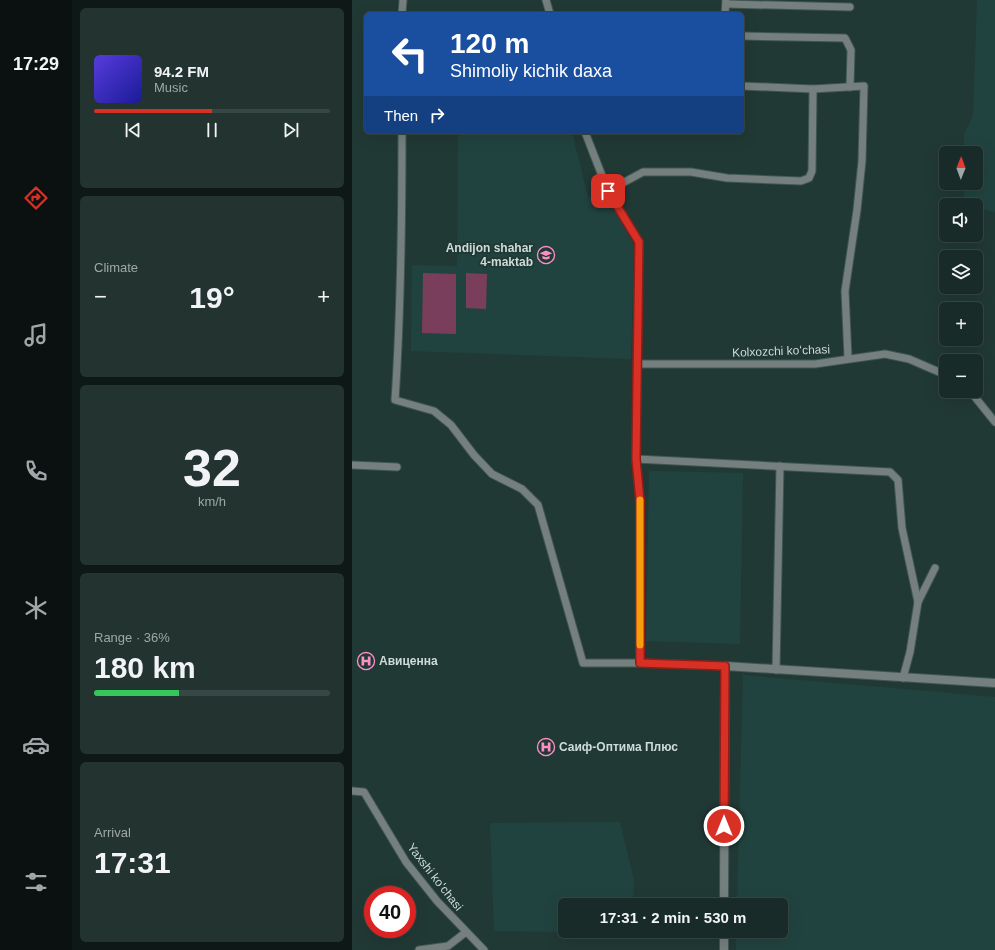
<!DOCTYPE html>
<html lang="en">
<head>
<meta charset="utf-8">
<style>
	body { margin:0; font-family:Arial,sans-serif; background:#223330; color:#f1f3f6; height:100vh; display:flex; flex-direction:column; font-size:15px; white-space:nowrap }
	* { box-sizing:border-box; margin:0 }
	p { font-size:13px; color:#9fa7a8 }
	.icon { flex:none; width:22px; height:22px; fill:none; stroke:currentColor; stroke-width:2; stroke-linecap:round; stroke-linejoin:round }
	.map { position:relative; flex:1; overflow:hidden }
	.panel { display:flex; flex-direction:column; gap:8px; padding:8px; background:#0e1816; width:280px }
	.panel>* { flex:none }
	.top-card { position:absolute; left:12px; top:12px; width:380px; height:122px; border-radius:6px; box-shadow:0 4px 16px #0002,0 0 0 1px #374745; background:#1a4fa0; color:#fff; overflow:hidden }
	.needle { width:26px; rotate:1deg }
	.buttons { position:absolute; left:587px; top:146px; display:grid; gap:8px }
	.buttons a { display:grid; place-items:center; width:44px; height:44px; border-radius:6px; background:#192b28; box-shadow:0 4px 16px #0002,0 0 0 1px #374745; font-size:20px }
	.speed { position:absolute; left:12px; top:886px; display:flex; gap:8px; font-size:20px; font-weight:700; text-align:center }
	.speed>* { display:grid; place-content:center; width:52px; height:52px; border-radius:50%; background:#192b28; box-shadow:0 4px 16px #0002,0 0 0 1px #374745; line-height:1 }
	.speed .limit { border:6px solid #d22; background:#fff; color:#111 }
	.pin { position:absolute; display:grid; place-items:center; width:34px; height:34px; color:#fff; margin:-17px; border-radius:8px; box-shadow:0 2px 6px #0006 }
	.me { position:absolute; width:44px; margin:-22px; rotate:0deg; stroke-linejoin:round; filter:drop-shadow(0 0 3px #0008) }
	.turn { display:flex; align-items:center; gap:14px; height:84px; padding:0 20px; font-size:18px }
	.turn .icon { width:52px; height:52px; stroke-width:2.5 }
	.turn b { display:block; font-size:28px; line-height:34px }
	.then { display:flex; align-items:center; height:38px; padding:0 20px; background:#0003; gap:8px; font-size:15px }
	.big { font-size:30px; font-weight:800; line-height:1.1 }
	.panel .card { flex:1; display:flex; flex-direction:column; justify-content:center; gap:6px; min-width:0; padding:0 14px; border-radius:6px; background:#223330 }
	.panel .dial { align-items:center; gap:0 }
	.dial b { font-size:52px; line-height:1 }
	.song { display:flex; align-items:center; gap:12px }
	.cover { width:48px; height:48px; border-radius:6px; background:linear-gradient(135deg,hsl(250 70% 55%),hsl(240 70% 35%)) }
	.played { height:4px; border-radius:2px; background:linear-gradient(90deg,#d93025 50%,#374745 50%) }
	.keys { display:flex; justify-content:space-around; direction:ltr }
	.heat { display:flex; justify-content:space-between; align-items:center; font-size:22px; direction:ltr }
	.charge { height:6px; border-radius:3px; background:linear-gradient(90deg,#34c759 36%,#374745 0) }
	.trip { position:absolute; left:206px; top:898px; width:230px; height:40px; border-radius:6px; background:#192b28; box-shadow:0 4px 16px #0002,0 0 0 1px #374745; font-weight:800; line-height:40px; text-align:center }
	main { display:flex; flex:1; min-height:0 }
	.dock { display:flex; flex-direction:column; width:72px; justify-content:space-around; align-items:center; background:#0a1110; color:#9fa7a8 }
	.dock .icon { width:28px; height:28px }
	.dock .on { color:#d93025 }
	.dock b { font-size:18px; color:#f1f3f6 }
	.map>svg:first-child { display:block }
</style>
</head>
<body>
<main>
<nav class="dock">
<b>17:29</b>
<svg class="icon on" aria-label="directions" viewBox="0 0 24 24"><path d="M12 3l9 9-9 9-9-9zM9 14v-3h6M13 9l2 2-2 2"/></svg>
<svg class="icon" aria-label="music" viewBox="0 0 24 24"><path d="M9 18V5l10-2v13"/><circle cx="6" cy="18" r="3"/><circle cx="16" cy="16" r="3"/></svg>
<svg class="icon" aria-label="phone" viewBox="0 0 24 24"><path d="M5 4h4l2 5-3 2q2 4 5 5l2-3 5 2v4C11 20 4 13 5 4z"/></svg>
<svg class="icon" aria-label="climate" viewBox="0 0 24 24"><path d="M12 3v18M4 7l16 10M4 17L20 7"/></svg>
<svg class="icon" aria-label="car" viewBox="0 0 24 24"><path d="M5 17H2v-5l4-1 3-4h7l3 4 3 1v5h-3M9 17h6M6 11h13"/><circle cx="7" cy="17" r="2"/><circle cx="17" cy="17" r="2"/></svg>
<svg class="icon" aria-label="filters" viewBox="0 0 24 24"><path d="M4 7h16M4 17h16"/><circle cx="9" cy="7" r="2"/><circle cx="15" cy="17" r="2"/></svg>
</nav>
<section class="panel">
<div class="card">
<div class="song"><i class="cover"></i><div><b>94.2 FM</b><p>Music</p></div></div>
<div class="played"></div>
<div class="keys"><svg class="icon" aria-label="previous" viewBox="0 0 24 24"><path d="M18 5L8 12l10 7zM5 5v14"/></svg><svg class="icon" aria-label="pause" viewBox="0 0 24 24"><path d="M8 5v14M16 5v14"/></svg><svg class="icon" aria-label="next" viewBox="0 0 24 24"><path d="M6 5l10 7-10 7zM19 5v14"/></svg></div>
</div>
<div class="card"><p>Climate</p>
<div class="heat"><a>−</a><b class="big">19°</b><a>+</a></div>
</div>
<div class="card dial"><b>32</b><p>km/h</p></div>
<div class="card"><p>Range · 36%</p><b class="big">180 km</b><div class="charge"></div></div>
<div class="card"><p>Arrival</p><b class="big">17:31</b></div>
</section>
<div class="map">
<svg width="643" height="950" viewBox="0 0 643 950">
	<rect width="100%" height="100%" fill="#213935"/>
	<g fill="#21433f">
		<polygon points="625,0 643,0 643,212 624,208 624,205 612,205 612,183 624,183 624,153 612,153 612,135 621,116"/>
		<polygon points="106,132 220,132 236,197 255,198 282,245 279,359 59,351 60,265 105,266"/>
		<polygon points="297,471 391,473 388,644 294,641"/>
		<polygon points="391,675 643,697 643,950 384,950 384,931 429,931 429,905 385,905"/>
		<polygon points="268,822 282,880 281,905 213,905 213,931 279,931 279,933 142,931 138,823"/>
	</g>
	<g fill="#7a3e5d">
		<polygon points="71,273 104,274 104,334 70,333"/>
		<polygon points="114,273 135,274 134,309 114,308"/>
	</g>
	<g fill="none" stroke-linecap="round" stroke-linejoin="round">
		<g stroke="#405653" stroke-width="9">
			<g id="minor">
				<polyline points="194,0 198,14"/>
				<polyline points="374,4 498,7"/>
				<polyline points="50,14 51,0"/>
				<polyline points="373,14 374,0"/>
				<polyline points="390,36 493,38 499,50 498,87"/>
				<polyline points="390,86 461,89 512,86 510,161 505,210 493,291 496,358"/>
				<path d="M50,132C50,222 49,311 43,400L82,411L99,425L122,455L140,474L170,489L186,505L231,663H288"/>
				<polyline points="233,132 256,191 287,242 284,459 288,501 288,663 373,666"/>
				<polyline points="256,191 291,172 339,172 375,178 449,181 457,178 460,171 461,89"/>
				<polyline points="285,364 463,364 533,354 557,359 594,375"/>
				<polyline points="618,391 643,422"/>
				<polyline points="284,459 538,472 546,480 550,528 566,602 558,652 551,678"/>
				<polyline points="0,465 45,467"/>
				<polyline points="566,602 583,568"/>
				<polyline points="424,670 428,466"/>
				<polyline points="0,791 12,792 54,862 85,901 132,950"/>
				<polyline points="67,950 96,946 114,932"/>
			</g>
		</g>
		<g stroke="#405653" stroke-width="10">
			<g id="tertiary">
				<polyline points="372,905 373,666 643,683"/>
				<polyline points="372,950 372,931"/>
			</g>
		</g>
		<use href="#minor" stroke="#75807e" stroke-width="7"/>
		<use href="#tertiary" stroke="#75807e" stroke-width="8"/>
	</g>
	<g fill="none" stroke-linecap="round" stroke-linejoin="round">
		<g stroke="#8d1f18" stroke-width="10">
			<polyline id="route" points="256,191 287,242 284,459 288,501 288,663 373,666 372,826"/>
		</g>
		<use href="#route" stroke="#d93025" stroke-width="7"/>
		<polyline stroke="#f59e0b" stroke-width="7" points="288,645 288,500"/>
	</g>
	<defs>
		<g id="school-ring" transform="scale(0.9)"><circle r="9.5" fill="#213935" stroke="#fb8fc5" stroke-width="1.5"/><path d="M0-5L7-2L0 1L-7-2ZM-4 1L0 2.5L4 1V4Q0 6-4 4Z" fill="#fb8fc5"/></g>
		<g id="hospital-ring" transform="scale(0.9)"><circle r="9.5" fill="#213935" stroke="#fb8fc5" stroke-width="1.5"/><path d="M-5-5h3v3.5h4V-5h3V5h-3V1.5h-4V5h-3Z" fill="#fb8fc5"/></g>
	</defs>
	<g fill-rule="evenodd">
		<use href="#school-ring" x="194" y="255"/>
		<use href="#hospital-ring" x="14" y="661"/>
		<use href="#hospital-ring" x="194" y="747"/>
	</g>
	<g text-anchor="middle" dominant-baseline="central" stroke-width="4" stroke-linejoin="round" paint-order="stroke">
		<g font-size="12" font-weight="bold" fill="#cddbd9" stroke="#213935" text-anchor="start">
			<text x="181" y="248" text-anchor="end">Andijon shahar<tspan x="181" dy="14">4-maktab</tspan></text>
			<text x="27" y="661">Авиценна</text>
			<text x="207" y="747">Саиф-Оптима Плюс</text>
		</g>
		<g font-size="12" fill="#cddbd9" stroke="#213935">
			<text transform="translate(429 351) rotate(-2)">Kolxozchi koʻchasi</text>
			<text transform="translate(83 877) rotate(52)">Yaxshi koʻchasi</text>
		</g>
	</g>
</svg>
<div class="buttons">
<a><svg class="needle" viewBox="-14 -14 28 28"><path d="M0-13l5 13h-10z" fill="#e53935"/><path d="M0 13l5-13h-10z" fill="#9fa7a8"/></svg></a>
<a><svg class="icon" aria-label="sound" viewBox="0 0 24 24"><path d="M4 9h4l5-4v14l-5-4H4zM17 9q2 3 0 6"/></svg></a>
<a><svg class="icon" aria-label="layers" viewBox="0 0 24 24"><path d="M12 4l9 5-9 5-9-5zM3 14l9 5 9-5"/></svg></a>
<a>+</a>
<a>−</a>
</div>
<div class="speed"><div class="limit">40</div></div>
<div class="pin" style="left:256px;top:191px;background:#d93025"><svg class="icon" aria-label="arrive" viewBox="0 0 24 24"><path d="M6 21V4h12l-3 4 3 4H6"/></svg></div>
<svg class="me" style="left:372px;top:826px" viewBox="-20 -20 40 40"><circle r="17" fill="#d93025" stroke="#fff" stroke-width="3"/><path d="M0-11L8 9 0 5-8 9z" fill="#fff"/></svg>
<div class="trip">17:31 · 2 min · 530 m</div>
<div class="top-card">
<div class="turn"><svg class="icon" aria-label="left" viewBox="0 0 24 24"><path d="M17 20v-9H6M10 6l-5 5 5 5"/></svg><div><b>120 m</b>Shimoliy kichik daxa</div></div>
<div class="then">Then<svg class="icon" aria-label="right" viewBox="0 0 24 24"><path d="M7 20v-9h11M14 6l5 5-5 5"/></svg></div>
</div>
</div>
</main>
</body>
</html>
